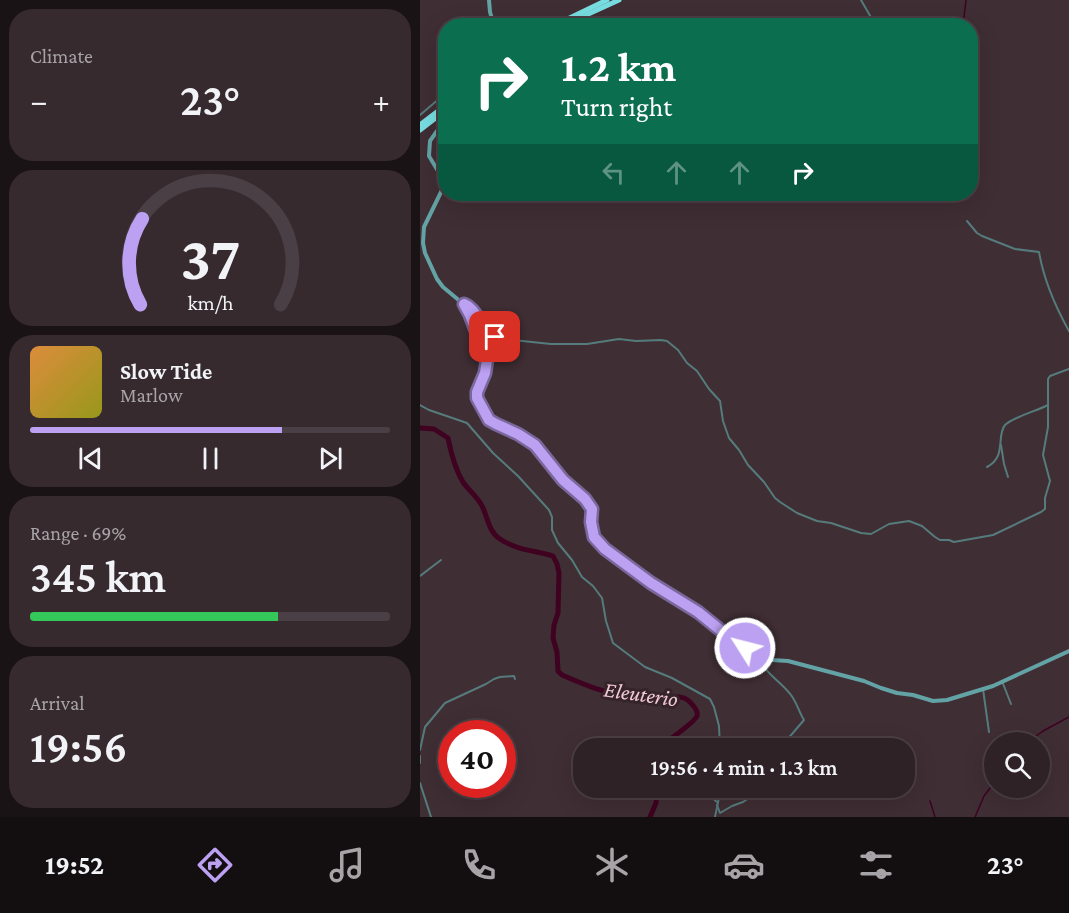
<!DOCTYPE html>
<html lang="en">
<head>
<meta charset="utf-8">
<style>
	body { margin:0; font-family:"Crimson Pro",serif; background:#372a2f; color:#f1f3f6; height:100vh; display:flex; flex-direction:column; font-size:22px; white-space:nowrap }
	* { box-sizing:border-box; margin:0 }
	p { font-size:20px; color:#a7a4a7 }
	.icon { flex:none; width:33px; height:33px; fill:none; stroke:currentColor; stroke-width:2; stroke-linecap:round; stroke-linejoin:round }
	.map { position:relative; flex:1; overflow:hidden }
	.drawer { display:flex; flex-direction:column; gap:9px; padding:9px; background:#1a1315; width:420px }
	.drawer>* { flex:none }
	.top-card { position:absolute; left:18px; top:18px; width:540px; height:183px; border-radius:24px; box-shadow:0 6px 24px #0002,0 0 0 2px #4a3f44; background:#0b6e4f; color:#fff; overflow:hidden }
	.buttons { position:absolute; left:564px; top:732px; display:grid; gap:12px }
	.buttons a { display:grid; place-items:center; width:66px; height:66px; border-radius:50%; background:#2f2227; box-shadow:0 6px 24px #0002,0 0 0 2px #4a3f44; font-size:30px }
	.speed { position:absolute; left:18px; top:720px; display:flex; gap:12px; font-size:30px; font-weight:700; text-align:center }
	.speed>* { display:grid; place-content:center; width:78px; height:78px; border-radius:50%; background:#2f2227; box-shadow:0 6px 24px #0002,0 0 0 2px #4a3f44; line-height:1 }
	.speed .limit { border:9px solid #d22; background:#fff; color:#111 }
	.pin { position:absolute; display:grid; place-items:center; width:51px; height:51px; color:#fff; margin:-26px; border-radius:12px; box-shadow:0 3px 9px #0006 }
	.me { position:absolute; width:66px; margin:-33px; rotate:306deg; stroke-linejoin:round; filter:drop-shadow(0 0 4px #0008) }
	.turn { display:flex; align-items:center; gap:21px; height:126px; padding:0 24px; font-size:27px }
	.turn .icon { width:78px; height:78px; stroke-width:2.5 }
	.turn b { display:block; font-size:42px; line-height:51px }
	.lanes { display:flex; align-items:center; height:57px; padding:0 24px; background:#0003; justify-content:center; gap:30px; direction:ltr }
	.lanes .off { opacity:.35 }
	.big { font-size:45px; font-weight:600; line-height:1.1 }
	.drawer .widget { flex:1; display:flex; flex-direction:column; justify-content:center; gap:9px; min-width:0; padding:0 21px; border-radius:24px; background:#372a2f }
	.drawer .dial { align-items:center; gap:0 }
	.dial svg { height:156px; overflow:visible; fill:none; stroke:#4a3f44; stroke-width:7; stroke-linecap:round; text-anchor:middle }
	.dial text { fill:#f1f3f6; stroke:none }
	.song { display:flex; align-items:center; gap:18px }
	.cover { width:72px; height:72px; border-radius:9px; background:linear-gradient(135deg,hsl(30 70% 55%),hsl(60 70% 35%)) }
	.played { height:6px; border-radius:3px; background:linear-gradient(90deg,#bca0f2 70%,#4a3f44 70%) }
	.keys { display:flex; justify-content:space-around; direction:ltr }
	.heat { display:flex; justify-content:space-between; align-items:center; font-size:33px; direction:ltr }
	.charge { height:9px; border-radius:4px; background:linear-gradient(90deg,#34c759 69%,#4a3f44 0) }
	.trip { position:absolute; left:153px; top:738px; width:342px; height:60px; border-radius:24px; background:#2f2227; box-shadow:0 6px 24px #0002,0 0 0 2px #4a3f44; font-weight:600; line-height:60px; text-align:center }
	.tabs { display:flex; height:96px; justify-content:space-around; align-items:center; background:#130e10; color:#a7a4a7 }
	.tabs .icon { width:42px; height:42px }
	.tabs .active { color:#bca0f2 }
	.tabs b { font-size:27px; color:#f1f3f6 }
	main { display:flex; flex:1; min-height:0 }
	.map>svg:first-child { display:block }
</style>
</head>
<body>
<main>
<section class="drawer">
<div class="widget"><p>Climate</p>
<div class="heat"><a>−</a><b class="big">23°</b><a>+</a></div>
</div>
<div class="widget dial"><svg viewBox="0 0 100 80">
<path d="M14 69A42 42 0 1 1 86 69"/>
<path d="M14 69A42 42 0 0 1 15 25" stroke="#bca0f2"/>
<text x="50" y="56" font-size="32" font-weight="700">37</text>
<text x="50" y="72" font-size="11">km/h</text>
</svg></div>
<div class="widget">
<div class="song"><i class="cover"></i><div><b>Slow Tide</b><p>Marlow</p></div></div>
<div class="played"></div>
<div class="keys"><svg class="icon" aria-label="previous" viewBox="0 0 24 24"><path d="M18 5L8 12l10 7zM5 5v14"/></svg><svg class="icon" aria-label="pause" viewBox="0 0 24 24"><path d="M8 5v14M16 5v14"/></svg><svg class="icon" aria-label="next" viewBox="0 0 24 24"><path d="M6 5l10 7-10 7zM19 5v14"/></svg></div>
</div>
<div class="widget"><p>Range · 69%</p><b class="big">345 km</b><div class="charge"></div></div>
<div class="widget"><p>Arrival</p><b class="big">19:56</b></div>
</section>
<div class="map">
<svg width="649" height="817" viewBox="0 0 649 817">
	<rect width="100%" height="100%" fill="#3f2e34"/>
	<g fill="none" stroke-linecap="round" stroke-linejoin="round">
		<g stroke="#3f0220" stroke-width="1.5">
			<polyline points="543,26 546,0"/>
			<polyline points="608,742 623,731 649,717"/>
			<polyline points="583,788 586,788"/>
			<polyline points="510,801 515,817"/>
			<polyline points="555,817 564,796 574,783"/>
		</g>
		<g stroke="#3f0220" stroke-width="5">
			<path d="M0,428L14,429L28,438C31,453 35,469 43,482C49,491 59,498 63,508C68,519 69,532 80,539C98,551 115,550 133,556L137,564L139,573L138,613L134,625L133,638L137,652L138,671L142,675C165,685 188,695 213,696C226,697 252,694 264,698C269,700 279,710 277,716C275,722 245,743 238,748"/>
			<polyline points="230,817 236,803 237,794 232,788"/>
		</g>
		<g stroke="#557b7c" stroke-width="2">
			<polyline points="441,0 456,26"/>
			<polyline points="0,115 20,98"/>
			<path d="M547,221L557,233L562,236L595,249L619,252C624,281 635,306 649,331"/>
			<polyline points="44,305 47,305 75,337 84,339 131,344 167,344 199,339 216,341 241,340 247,341 258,350 267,363 277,371 289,389 300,401 303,421 309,438 319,450 328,465 344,482 355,498 360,502 377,513 397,521 411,523 441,533 451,534 469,524 489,521 502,526 515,537 520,540 529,540 534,542 573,535 621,512 625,509 625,498 630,481 623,455 628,427 628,379 630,376 649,369"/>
			<polyline points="0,405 9,410 47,423 73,453 98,476 129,510 132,517 132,530 138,543 152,560 162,577 173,586 182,598 186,621 193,643 225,667 252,678 290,699 294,707 299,726 300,748"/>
			<polyline points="581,445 584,464 588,477"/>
			<path d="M567,467C587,457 576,436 585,425C593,417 617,411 628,405"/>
			<polyline points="0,576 21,560"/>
			<path d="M339,655C343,673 361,681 371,695C377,703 379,712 384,720L360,748"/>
			<polyline points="582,681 591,704"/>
			<polyline points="563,689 569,732"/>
			<polyline points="0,750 5,727 25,703 66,684 74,679 80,677 94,676 95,679"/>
			<polyline points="0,756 0,763"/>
			<polyline points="0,783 11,817"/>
			<path d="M261,793C283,790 280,787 297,802"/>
			<polyline points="297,805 300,813 312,806 323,802 343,788"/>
			<polyline points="295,817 301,788"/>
		</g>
		<g stroke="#64a3a5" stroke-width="4">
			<polyline points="69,0 70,12 74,26"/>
			<polyline points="22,101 19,96 20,91 26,86"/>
			<polyline points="26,126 17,131 10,141 9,156 21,176 23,188 4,227 3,243 5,253 17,279 23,287 41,302 50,315 67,360 65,373 57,392 57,398 70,420 76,424 98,434 115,445 143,480 165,499 172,509 172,530 179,543 185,549 231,583 278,612 315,642 325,649 352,660 368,661 444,681 461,688 477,693 493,695 513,701 527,700 573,686 649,651"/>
		</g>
		<g stroke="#78dde1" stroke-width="5">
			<polyline points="133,26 187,0"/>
			<polyline points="142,26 199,0"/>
			<polyline points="0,125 26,105"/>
			<polyline points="0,130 26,110"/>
		</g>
	</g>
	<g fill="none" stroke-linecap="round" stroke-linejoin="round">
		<g stroke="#7a689d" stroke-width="15">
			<path id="route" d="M75,337C72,333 68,330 64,326C57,318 54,308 44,304L50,315L67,360L65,373L57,392V398L69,420L76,424L98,434L115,445L143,480L165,499L172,509L171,522L174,537L185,549L231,583L278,612L315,642L325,648"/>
		</g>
		<use href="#route" stroke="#bca0f2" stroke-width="10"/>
	</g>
	<g text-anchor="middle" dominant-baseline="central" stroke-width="6" stroke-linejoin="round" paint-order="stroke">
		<g font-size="22" font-style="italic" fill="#f3c9d6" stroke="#35242a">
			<text transform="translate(221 694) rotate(8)">Eleuterio</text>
		</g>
	</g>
</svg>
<div class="buttons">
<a><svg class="icon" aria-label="search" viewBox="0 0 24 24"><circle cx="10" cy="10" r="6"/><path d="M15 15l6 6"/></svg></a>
</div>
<div class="speed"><div class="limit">40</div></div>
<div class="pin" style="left:75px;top:337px;background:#d93025"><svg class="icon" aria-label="arrive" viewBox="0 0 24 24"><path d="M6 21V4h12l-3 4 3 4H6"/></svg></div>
<svg class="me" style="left:325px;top:648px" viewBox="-20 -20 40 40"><circle r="17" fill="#bca0f2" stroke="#fff" stroke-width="3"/><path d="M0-11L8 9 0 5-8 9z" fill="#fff"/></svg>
<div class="trip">19:56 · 4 min · 1.3 km</div>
<div class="top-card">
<div class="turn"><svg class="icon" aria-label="right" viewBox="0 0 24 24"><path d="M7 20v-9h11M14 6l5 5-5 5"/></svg><div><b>1.2 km</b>Turn right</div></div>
<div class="lanes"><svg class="icon off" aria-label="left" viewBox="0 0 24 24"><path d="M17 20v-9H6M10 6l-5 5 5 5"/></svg><svg class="icon off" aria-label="ahead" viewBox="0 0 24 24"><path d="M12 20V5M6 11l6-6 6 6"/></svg><svg class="icon off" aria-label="ahead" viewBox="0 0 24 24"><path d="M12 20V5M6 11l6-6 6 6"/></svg><svg class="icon" aria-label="right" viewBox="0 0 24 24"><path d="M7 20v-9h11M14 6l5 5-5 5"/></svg></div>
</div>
</div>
</main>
<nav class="tabs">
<b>19:52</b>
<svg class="icon active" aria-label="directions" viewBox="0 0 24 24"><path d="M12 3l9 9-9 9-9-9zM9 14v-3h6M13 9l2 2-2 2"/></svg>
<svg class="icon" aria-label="music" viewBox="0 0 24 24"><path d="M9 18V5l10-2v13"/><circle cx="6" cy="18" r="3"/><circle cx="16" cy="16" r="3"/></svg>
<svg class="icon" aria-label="phone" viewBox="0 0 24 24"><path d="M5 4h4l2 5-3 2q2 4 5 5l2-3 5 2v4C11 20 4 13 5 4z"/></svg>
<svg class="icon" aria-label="climate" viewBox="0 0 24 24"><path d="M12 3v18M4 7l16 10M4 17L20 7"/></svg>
<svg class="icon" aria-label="car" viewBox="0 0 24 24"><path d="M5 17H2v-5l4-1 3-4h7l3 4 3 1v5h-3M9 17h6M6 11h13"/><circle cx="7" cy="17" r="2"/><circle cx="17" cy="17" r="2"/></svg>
<svg class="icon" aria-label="filters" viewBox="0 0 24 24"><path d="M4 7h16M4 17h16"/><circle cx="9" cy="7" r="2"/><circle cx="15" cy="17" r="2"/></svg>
<b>23°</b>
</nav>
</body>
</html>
